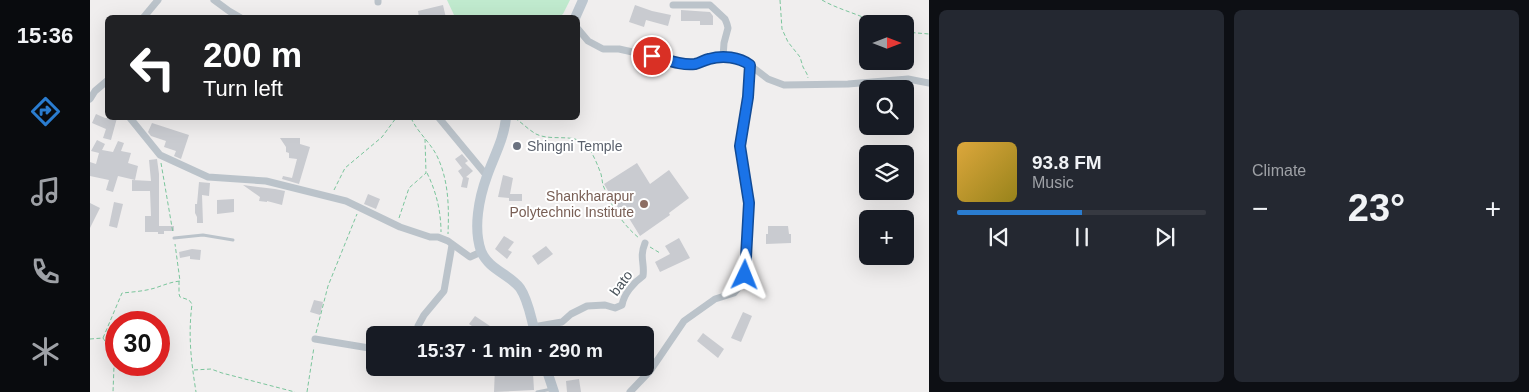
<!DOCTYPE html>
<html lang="en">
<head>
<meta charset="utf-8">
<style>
	body { margin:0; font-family:Arial,sans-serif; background:#242831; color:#f1f3f6; height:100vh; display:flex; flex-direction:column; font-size:19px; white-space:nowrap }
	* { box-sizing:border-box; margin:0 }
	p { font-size:16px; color:#9ea1a6 }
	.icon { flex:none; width:28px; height:28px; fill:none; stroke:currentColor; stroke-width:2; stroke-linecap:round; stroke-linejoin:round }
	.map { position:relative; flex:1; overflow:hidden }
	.drawer { display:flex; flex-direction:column; gap:10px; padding:10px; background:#0d0f14; width:600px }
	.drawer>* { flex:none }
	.banner { position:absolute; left:15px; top:15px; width:475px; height:105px; border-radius:8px; box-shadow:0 5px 20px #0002; background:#202124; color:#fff; overflow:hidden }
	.needle { width:32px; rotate:90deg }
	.buttons { position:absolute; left:769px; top:15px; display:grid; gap:10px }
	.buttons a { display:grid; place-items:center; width:55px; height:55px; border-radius:8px; background:#171b24; box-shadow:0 5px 20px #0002; font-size:25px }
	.speed { position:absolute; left:15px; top:311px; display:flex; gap:10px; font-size:25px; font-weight:700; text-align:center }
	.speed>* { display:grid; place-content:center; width:65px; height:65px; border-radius:50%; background:#171b24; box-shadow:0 5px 20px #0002; line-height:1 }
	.speed .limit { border:8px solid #d22; background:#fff; color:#111 }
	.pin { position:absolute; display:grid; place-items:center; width:42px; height:42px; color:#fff; margin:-21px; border:2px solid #fff; border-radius:50%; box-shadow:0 1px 5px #0007 }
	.me { position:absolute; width:55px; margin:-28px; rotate:2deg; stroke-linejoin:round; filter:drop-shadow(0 0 4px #0008) }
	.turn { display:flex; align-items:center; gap:18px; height:105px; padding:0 15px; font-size:22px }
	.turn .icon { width:65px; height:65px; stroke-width:2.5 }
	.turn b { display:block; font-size:35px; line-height:42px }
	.big { font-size:38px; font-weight:700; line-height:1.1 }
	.drawer .tile { flex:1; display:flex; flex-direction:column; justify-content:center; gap:8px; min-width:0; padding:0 18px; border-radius:8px; background:#242831 }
	.song { display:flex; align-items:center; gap:15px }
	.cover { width:60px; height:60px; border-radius:8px; background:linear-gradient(135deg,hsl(40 70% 55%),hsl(50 70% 35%)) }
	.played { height:5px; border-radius:2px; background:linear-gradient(90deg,#2a7ccf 50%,#363941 50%) }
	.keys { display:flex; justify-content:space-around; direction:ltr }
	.heat { display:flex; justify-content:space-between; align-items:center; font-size:28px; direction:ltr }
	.drawer .tiles { flex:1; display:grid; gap:10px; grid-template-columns:repeat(2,1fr) }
	.trip { position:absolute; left:276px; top:326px; width:288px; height:50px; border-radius:8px; background:#171b24; box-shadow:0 5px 20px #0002; font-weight:700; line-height:50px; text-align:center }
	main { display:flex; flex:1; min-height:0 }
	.tab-bar { display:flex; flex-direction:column; width:90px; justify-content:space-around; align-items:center; background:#090b0e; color:#9ea1a6 }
	.tab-bar .icon { width:35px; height:35px }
	.tab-bar .active { color:#2a7ccf }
	.tab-bar b { font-size:22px; color:#f1f3f6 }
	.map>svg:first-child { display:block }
</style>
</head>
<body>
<main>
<nav class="tab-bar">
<b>15:36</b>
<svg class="icon active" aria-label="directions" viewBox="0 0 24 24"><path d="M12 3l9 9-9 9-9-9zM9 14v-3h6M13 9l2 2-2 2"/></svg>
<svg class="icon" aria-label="music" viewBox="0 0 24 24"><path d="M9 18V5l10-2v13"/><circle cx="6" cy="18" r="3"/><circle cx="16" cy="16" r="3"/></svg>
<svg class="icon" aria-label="phone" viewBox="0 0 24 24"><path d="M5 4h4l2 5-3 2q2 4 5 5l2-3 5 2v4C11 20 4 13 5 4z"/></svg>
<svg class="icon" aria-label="climate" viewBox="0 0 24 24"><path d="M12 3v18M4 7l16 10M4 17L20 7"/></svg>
</nav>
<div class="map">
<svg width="839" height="392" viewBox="0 0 839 392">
	<rect width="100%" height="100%" fill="#f0eeee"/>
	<polygon fill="#c0eace" points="357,0 480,0 473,14 469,17 368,18 364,15"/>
	<g fill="#c9cbd0">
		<polygon points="353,5 356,18 329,18 328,11"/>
		<polygon points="545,5 562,11 581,15 578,26 556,20 554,27 539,22"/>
		<polygon points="591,10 620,12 623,16 623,25 610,25 610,21 591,21"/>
		<polygon points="6,114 15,118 27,118 21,140 13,138 16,129 2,123"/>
		<polygon points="62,123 99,135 91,159 84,156 86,151 74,147 76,141 61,136 58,132"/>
		<polygon points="190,138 210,138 210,144 220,147 209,184 192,179 193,176 202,178 207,159 199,158 199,153 196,152 196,147"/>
		<polygon points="7,140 15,144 12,150 23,152 28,141 34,143 31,151 41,153 38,163 48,166 45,180 28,176 23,192 16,190 19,180 0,176 0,162 6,164 9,153 1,151"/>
		<polygon points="372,154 378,161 375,163 383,171 376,177 379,178 377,188 371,187 373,178 368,171 372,168 365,159"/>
		<polygon points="67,159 69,174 69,226 84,226 84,231 74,231 74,234 68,234 68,232 55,232 55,216 61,216 60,191 42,191 42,180 61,181 59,160"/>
		<polygon points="547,163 560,184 579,170 599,198 579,213 580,215 550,236 537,215 534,218 514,184"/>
		<polygon points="413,175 423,178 420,194 432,194 432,201 419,201 419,196 419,198 408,197"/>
		<polygon points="109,182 120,183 119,196 112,195 113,223 107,223 107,217 105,213 105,204 107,204"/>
		<polygon points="153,185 185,189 195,191 192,205 177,201 177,202 169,201 170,197"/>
		<polygon points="278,194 290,199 286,209 274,204"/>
		<polygon points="144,199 144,212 127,214 127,200"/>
		<polygon points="24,202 33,204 27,228 19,226"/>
		<polygon points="0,203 10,208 0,228"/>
		<polygon points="678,226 698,226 699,234 701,234 701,243 676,244 676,234 678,234"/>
		<polygon points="414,236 424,242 418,250 422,252 417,259 405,249"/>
		<polygon points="589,238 600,258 570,272 565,262 580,254 575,246"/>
		<polygon points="456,246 463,254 448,265 442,256"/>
		<polygon points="102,249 111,250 110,260 100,259 100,256 90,258 89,252"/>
		<polygon points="224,300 233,302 230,315 220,312"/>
		<polygon points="653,312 662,316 651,342 641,338"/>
		<polygon points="385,316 400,326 395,335 379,324"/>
		<polygon points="613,333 634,349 628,358 607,341"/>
		<polygon points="405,368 418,368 418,375 443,373 444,390 404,392"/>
		<polygon points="489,379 491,392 477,392 476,381"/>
	</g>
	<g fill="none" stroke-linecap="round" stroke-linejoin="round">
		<g stroke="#7bc59c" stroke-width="1" stroke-dasharray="4 2.5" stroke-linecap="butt">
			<polyline points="690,0 692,29 698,42 710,57 713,67 717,74 718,78"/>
			<path d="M732,0C749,10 770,14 787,24"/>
			<polyline points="815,32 839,34"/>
			<path d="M321,118C328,133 340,142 347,156C359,181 359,208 358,234"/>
			<path d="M425,118C432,123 439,130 446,134C462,142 485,132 497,146C503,153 508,166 511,174C512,178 512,181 513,185C521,206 532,224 549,238"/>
			<polyline points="71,163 83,233"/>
			<path d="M337,173C346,191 351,211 351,232"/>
			<polyline points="244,190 255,168 292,137 306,118"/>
			<polyline points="309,218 319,188 336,173 335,139"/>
			<polyline points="560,247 570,253"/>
			<path d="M89,281V294L90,297L99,300L102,304C98,336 101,360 106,392"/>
			<polyline points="226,333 238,286 267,214"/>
			<polyline points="13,338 17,344 18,354 21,358 24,366 23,392"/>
			<path d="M0,339L13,338L32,293C43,292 55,291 65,288C74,285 81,282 90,281L85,244"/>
			<polyline points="104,370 121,369 132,373 205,392"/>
			<polyline points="217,392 224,347"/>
		</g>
		<g stroke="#bbc3ca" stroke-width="3">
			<polyline points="84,238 113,235 143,240"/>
			<polyline points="447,392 462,389"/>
		</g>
		<g stroke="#bbc3ca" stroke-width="7">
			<polyline points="124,0 139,11 151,18"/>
			<polyline points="288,0 288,2"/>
			<polyline points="583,5 620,5 635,19 637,24 638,28 634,43 633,57"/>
			<polyline points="53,18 68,0"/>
			<polyline points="488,29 498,41 513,49 529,49 592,63 605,64 620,58 633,57 653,60 678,79 694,85 758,84 818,79 839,83"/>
			<polyline points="0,99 5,91 18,80"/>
			<polyline points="40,118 70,155 118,177 176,181 256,201 310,227 340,237 348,237 358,241 380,257 391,252"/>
			<polyline points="349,118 397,176"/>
			<path d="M443,327L472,322L481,314L497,306L515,305L525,308L532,305C534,294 543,283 553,276C555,263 549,258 555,243"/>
			<polyline points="327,335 328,326 334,315 354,291 362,245"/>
			<polyline points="225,339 285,349"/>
			<polyline points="540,392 560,371 594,321 625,299 644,293 651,285 655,275 659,203 650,146 658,97 660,65"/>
		</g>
		<g stroke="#bdc7d0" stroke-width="10">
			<polyline points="485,18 493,0"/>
			<path d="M416,118C414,139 404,156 397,176C389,198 383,228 391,251C399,270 418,273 430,288C439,301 441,320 446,335"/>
			<polyline points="456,368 464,392"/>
		</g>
	</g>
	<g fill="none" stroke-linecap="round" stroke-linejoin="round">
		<g stroke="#114b97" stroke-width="12">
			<path id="route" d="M562,56C575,59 591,66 605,64C610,63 614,60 619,59C633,55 649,57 660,65L658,97L650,146L659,203L655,275"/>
		</g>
		<use href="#route" stroke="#1a73e8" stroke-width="9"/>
	</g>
	<circle fill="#6b7280" stroke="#fff" stroke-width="2" cx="427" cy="146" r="5"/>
	<circle fill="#8d6e63" stroke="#fff" stroke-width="2" cx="554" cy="204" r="5"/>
	<g text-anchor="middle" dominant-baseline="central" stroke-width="4" stroke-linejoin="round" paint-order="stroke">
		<g font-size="14" fill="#5b616d" stroke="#fff" text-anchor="start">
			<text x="437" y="146">Shingni Temple</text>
		</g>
		<g font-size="14" fill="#785e54" stroke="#fff" text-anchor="end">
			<text x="544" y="196">Shankharapur<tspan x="544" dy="16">Polytechnic Institute</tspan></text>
		</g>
		<g font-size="14" fill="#48525a" stroke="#fff">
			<text transform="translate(531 283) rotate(-53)">bato</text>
		</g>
	</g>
</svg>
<div class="buttons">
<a><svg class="needle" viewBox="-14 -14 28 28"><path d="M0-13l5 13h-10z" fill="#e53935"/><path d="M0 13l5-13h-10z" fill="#9ea1a6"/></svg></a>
<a><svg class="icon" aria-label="search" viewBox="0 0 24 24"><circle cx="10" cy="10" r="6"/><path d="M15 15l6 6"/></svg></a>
<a><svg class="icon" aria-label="layers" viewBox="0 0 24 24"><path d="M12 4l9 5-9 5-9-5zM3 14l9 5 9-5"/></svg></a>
<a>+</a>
</div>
<div class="speed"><div class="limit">30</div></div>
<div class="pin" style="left:562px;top:56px;background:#d93025"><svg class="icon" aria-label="arrive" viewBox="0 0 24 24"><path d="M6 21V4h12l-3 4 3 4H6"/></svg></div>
<svg class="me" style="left:655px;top:275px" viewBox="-20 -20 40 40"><path d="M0-17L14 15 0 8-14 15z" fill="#1a73e8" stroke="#fff" stroke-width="4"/></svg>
<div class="trip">15:37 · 1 min · 290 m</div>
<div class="banner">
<div class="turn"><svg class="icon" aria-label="left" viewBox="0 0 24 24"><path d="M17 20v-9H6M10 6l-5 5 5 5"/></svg><div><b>200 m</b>Turn left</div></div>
</div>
</div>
<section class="drawer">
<div class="tiles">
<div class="tile">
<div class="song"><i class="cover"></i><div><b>93.8 FM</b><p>Music</p></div></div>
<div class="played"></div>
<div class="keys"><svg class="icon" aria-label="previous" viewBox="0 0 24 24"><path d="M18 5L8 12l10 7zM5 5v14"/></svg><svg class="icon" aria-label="pause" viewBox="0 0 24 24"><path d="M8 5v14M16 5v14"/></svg><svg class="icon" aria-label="next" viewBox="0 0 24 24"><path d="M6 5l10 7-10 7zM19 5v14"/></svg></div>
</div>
<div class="tile"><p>Climate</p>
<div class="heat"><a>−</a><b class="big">23°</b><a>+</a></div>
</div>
</div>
</section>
</main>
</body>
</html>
